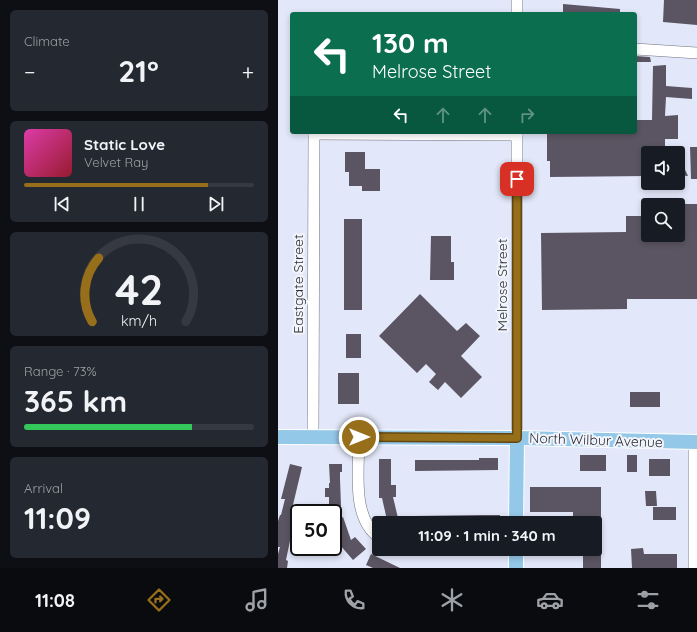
<!DOCTYPE html>
<html lang="en">
<head>
<meta charset="utf-8">
<style>
	body { margin:0; font-family:Quicksand,sans-serif; background:#242831; color:#f1f3f6; height:100vh; display:flex; flex-direction:column; font-size:15px; white-space:nowrap }
	* { box-sizing:border-box; margin:0 }
	p { font-size:13px; color:#9ea1a6 }
	.icon { flex:none; width:22px; height:22px; fill:none; stroke:currentColor; stroke-width:2; stroke-linecap:round; stroke-linejoin:round }
	.map { position:relative; flex:1; overflow:hidden }
	.panel { display:flex; flex-direction:column; gap:10px; padding:10px; background:#0d0f14; width:278px }
	.panel>* { flex:none }
	.hud { position:absolute; left:12px; top:12px; width:347px; height:122px; border-radius:4px; box-shadow:0 2px 6px #0003; background:#0b6e4f; color:#fff; overflow:hidden }
	.fabs { position:absolute; left:363px; top:146px; display:grid; gap:8px }
	.fabs a { display:grid; place-items:center; width:44px; height:44px; border-radius:4px; background:#171b24; box-shadow:0 2px 6px #0003; font-size:20px }
	.speed { position:absolute; left:12px; top:504px; display:flex; gap:8px; font-size:20px; font-weight:700; text-align:center }
	.speed>* { display:grid; place-content:center; width:52px; height:52px; border-radius:50%; background:#171b24; box-shadow:0 2px 6px #0003; line-height:1 }
	.speed .limit { border:2px solid #111; border-radius:6px; background:#fff; color:#111 }
	.pin { position:absolute; display:grid; place-items:center; width:34px; height:34px; color:#fff; margin:-17px; border-radius:8px; box-shadow:0 2px 6px #0006 }
	.me { position:absolute; width:44px; margin:-22px; rotate:90deg; stroke-linejoin:round; filter:drop-shadow(0 0 3px #0008) }
	.turn { display:flex; align-items:center; gap:14px; height:84px; padding:0 16px; font-size:18px }
	.turn .icon { width:52px; height:52px; stroke-width:2.5 }
	.turn b { display:block; font-size:28px; line-height:34px }
	.lanes { display:flex; align-items:center; height:38px; padding:0 16px; background:#0003; justify-content:center; gap:20px; direction:ltr }
	.lanes .off { opacity:.35 }
	.big { font-size:30px; font-weight:700; line-height:1.1 }
	.panel .tile { flex:1; display:flex; flex-direction:column; justify-content:center; gap:6px; min-width:0; padding:0 14px; border-radius:6px; background:#242831 }
	.panel .dial { align-items:center; gap:0 }
	.dial svg { height:104px; overflow:visible; fill:none; stroke:#363941; stroke-width:7; stroke-linecap:round; text-anchor:middle }
	.dial text { fill:#f1f3f6; stroke:none }
	.song { display:flex; align-items:center; gap:12px }
	.cover { width:48px; height:48px; border-radius:6px; background:linear-gradient(135deg,hsl(320 70% 55%),hsl(350 70% 35%)) }
	.played { height:4px; border-radius:2px; background:linear-gradient(90deg,#976e19 80%,#363941 80%) }
	.keys { display:flex; justify-content:space-around; direction:ltr }
	.heat { display:flex; justify-content:space-between; align-items:center; font-size:22px; direction:ltr }
	.charge { height:6px; border-radius:3px; background:linear-gradient(90deg,#34c759 73%,#363941 0) }
	.trip { position:absolute; left:94px; top:516px; width:230px; height:40px; border-radius:4px; background:#171b24; box-shadow:0 2px 6px #0003; font-weight:700; line-height:40px; text-align:center }
	.dock { display:flex; height:64px; justify-content:space-around; align-items:center; background:#090b0e; color:#9ea1a6 }
	.dock .icon { width:28px; height:28px }
	.dock .selected { color:#976e19 }
	.dock b { font-size:18px; color:#f1f3f6 }
	main { display:flex; flex:1; min-height:0 }
	.map>svg:first-child { display:block }
</style>
</head>
<body>
<main>
<section class="panel">
<div class="tile"><p>Climate</p>
<div class="heat"><a>−</a><b class="big">21°</b><a>+</a></div>
</div>
<div class="tile">
<div class="song"><i class="cover"></i><div><b>Static Love</b><p>Velvet Ray</p></div></div>
<div class="played"></div>
<div class="keys"><svg class="icon" aria-label="previous" viewBox="0 0 24 24"><path d="M18 5L8 12l10 7zM5 5v14"/></svg><svg class="icon" aria-label="pause" viewBox="0 0 24 24"><path d="M8 5v14M16 5v14"/></svg><svg class="icon" aria-label="next" viewBox="0 0 24 24"><path d="M6 5l10 7-10 7zM19 5v14"/></svg></div>
</div>
<div class="tile dial"><svg viewBox="0 0 100 80">
<path d="M14 69A42 42 0 1 1 86 69"/>
<path d="M14 69A42 42 0 0 1 19 20" stroke="#976e19"/>
<text x="50" y="56" font-size="32" font-weight="700">42</text>
<text x="50" y="72" font-size="11">km/h</text>
</svg></div>
<div class="tile"><p>Range · 73%</p><b class="big">365 km</b><div class="charge"></div></div>
<div class="tile"><p>Arrival</p><b class="big">11:09</b></div>
</section>
<div class="map">
<svg width="419" height="568" viewBox="0 0 419 568">
	<rect width="100%" height="100%" fill="#e2e7f9"/>
	<g fill="#5b5563">
		<polygon points="386,0 419,0 419,25 385,22"/>
		<polygon points="285,4 342,9 342,14 285,14"/>
		<polygon points="357,56 372,57 373,62 357,62"/>
		<polygon points="388,65 388,86 414,88 414,99 388,97 387,116 400,115 400,139 387,139 387,153 364,153 363,169 370,169 370,176 272,177 272,161 269,161 269,132 357,132 357,120 374,120 375,66"/>
		<polygon points="412,147 419,147 419,179 413,179"/>
		<polygon points="67,152 87,152 87,169 102,169 102,191 84,191 84,186 71,186 71,172 67,172"/>
		<polygon points="400,155 410,176 400,175"/>
		<polygon points="407,204 419,204 419,299 349,299 349,309 264,310 263,233 348,232 348,216 370,216 370,235 400,235 400,216 407,216"/>
		<rect x="66" y="219" width="18" height="91"/>
		<polygon points="153,236 173,236 173,262 176,262 176,280 152,280"/>
		<polygon points="142,294 179,331 188,323 202,336 183,356 204,377 183,398 167,382 160,390 151,382 158,374 148,364 139,373 101,336"/>
		<rect x="68" y="334" width="15" height="24"/>
		<rect x="60" y="373" width="21" height="31"/>
		<rect x="352" y="392" width="30" height="15"/>
		<rect x="302" y="455" width="26" height="16"/>
		<rect x="349" y="455" width="10" height="17"/>
		<polygon points="201,458 220,458 220,470 137,471 137,460 201,460"/>
		<polygon points="101,459 113,459 113,485 118,485 118,497 115,497 120,518 109,520 104,498 101,498"/>
		<rect x="371" y="459" width="21" height="17"/>
		<polygon points="12,464 24,467 14,509 16,510 14,518 18,519 15,531 14,531 8,560 10,561 9,568 0,568 0,554 2,547 0,547 0,521 2,515 3,515 7,499 3,499"/>
		<polygon points="51,464 64,464 64,472 62,472 62,479 63,506 51,506 51,497 47,497 47,488 51,488 51,483 52,483"/>
		<polygon points="252,487 323,487 323,523 295,523 295,512 252,512"/>
		<polygon points="367,491 378,491 379,506 368,506"/>
		<rect x="375" y="507" width="23" height="13"/>
		<polygon points="204,515 222,515 222,523 137,523 137,516"/>
		<polygon points="65,517 73,540 77,537 88,549 75,560 62,545 63,544 55,521"/>
		<polygon points="365,548 366,554 399,554 399,568 354,568 353,549"/>
		<rect x="305" y="549" width="18" height="19"/>
		<polygon points="93,554 122,568 95,568 88,565"/>
	</g>
	<g fill="none" stroke-linecap="round" stroke-linejoin="round">
		<g stroke="#6e7282" stroke-width="12">
			<g id="minor">
				<polyline points="239,0 239,14"/>
				<polyline points="357,49 419,53"/>
				<polyline points="36,134 239,135"/>
				<polyline points="35,437 36,132"/>
				<path d="M81,437C81,467 73,519 101,537"/>
				<polyline points="239,438 239,132"/>
				<polyline points="416,442 416,568"/>
			</g>
		</g>
		<g stroke="#fff" stroke-width="16">
			<g id="major">
				<polyline points="0,437 239,438 419,442"/>
				<polyline points="238,523 239,438"/>
				<polyline points="238,549 238,568"/>
			</g>
		</g>
		<use href="#minor" stroke="#fff" stroke-width="11"/>
		<use href="#major" stroke="#94c8e9" stroke-width="14"/>
	</g>
	<g fill="none" stroke-linecap="round" stroke-linejoin="round">
		<g stroke="#624810" stroke-width="10">
			<polyline id="route" points="81,437 239,438 239,179"/>
		</g>
		<use href="#route" stroke="#976e19" stroke-width="7"/>
	</g>
	<g text-anchor="middle" dominant-baseline="central" stroke-width="4" stroke-linejoin="round" paint-order="stroke">
		<g font-size="14" fill="#2d2f36" stroke="#f3f5fc">
			<text transform="translate(20 284) rotate(-90)">Eastgate Street</text>
			<text transform="translate(224 285) rotate(-90)">Melrose Street</text>
			<text transform="translate(318 440) rotate(2)">North Wilbur Avenue</text>
		</g>
	</g>
</svg>
<div class="fabs">
<a><svg class="icon" aria-label="sound" viewBox="0 0 24 24"><path d="M4 9h4l5-4v14l-5-4H4zM17 9q2 3 0 6"/></svg></a>
<a><svg class="icon" aria-label="search" viewBox="0 0 24 24"><circle cx="10" cy="10" r="6"/><path d="M15 15l6 6"/></svg></a>
</div>
<div class="speed"><div class="limit">50</div></div>
<div class="pin" style="left:239px;top:179px;background:#d93025"><svg class="icon" aria-label="arrive" viewBox="0 0 24 24"><path d="M6 21V4h12l-3 4 3 4H6"/></svg></div>
<svg class="me" style="left:81px;top:437px" viewBox="-20 -20 40 40"><circle r="17" fill="#976e19" stroke="#fff" stroke-width="3"/><path d="M0-11L8 9 0 5-8 9z" fill="#fff"/></svg>
<div class="trip">11:09 · 1 min · 340 m</div>
<div class="hud">
<div class="turn"><svg class="icon" aria-label="left" viewBox="0 0 24 24"><path d="M17 20v-9H6M10 6l-5 5 5 5"/></svg><div><b>130 m</b>Melrose Street</div></div>
<div class="lanes"><svg class="icon" aria-label="left" viewBox="0 0 24 24"><path d="M17 20v-9H6M10 6l-5 5 5 5"/></svg><svg class="icon off" aria-label="ahead" viewBox="0 0 24 24"><path d="M12 20V5M6 11l6-6 6 6"/></svg><svg class="icon off" aria-label="ahead" viewBox="0 0 24 24"><path d="M12 20V5M6 11l6-6 6 6"/></svg><svg class="icon off" aria-label="right" viewBox="0 0 24 24"><path d="M7 20v-9h11M14 6l5 5-5 5"/></svg></div>
</div>
</div>
</main>
<nav class="dock">
<b>11:08</b>
<svg class="icon selected" aria-label="directions" viewBox="0 0 24 24"><path d="M12 3l9 9-9 9-9-9zM9 14v-3h6M13 9l2 2-2 2"/></svg>
<svg class="icon" aria-label="music" viewBox="0 0 24 24"><path d="M9 18V5l10-2v13"/><circle cx="6" cy="18" r="3"/><circle cx="16" cy="16" r="3"/></svg>
<svg class="icon" aria-label="phone" viewBox="0 0 24 24"><path d="M5 4h4l2 5-3 2q2 4 5 5l2-3 5 2v4C11 20 4 13 5 4z"/></svg>
<svg class="icon" aria-label="climate" viewBox="0 0 24 24"><path d="M12 3v18M4 7l16 10M4 17L20 7"/></svg>
<svg class="icon" aria-label="car" viewBox="0 0 24 24"><path d="M5 17H2v-5l4-1 3-4h7l3 4 3 1v5h-3M9 17h6M6 11h13"/><circle cx="7" cy="17" r="2"/><circle cx="17" cy="17" r="2"/></svg>
<svg class="icon" aria-label="filters" viewBox="0 0 24 24"><path d="M4 7h16M4 17h16"/><circle cx="9" cy="7" r="2"/><circle cx="15" cy="17" r="2"/></svg>
</nav>
</body>
</html>
